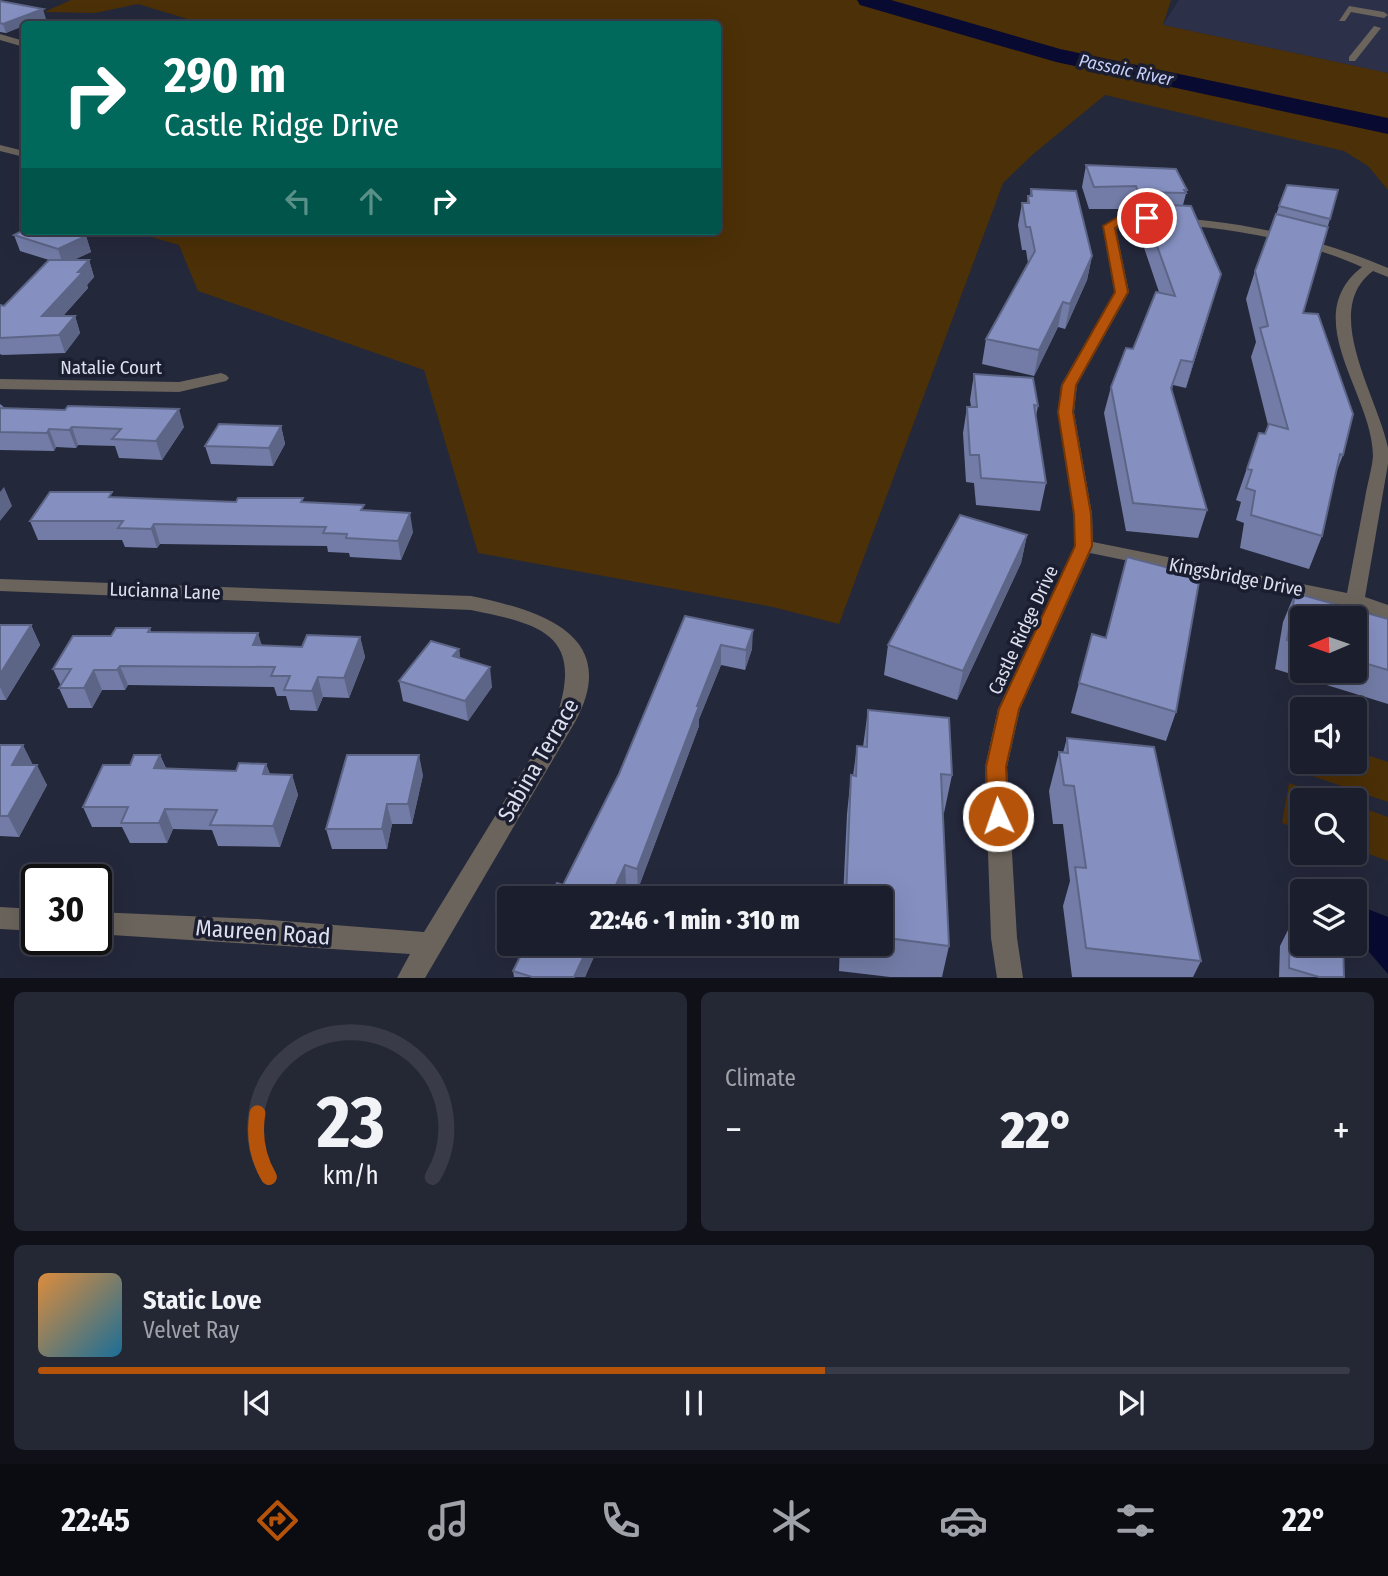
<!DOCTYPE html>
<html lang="en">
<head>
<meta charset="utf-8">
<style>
	body { margin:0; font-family:"Fira Sans Condensed",sans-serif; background:#242734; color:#f1f3f6; height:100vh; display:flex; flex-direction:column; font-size:26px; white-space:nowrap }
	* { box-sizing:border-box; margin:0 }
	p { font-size:23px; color:#a0a2a9 }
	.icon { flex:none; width:38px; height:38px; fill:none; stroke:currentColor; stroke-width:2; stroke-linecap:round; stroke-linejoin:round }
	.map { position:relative; height:978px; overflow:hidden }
	.drawer { display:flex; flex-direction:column; gap:14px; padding:14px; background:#0f1018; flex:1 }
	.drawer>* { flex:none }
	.banner { position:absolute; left:21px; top:21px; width:700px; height:214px; border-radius:7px; box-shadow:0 7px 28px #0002,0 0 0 2px #393c48; background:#00695c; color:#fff; overflow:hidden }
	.needle { width:46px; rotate:268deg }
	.controls { position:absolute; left:1290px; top:606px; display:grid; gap:14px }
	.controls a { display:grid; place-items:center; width:77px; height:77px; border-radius:7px; background:#1b1e2c; box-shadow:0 7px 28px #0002,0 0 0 2px #393c48; font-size:35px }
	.speed { position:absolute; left:21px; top:864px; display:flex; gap:14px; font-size:35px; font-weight:700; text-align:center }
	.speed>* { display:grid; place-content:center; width:91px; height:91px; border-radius:50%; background:#1b1e2c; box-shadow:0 7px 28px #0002,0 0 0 2px #393c48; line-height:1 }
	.speed .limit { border:4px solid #111; border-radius:10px; background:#fff; color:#111 }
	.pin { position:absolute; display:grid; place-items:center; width:60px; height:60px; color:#fff; margin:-30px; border:4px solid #fff; border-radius:50%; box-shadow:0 2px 7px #0007 }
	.me { position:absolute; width:77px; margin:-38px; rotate:357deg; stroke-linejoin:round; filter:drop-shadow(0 0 5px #0008) }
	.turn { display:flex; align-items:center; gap:24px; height:147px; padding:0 28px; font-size:32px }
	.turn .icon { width:91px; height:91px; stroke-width:2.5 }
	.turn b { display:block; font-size:49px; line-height:60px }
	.lanes { display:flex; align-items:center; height:66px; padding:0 28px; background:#0003; justify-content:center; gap:35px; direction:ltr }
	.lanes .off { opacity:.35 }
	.big { font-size:52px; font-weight:800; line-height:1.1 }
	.drawer .tile { flex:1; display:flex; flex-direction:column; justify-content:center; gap:10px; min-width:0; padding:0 24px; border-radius:10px; background:#242734 }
	.drawer .dial { align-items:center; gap:0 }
	.dial svg { height:182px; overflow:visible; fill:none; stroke:#393c48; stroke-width:7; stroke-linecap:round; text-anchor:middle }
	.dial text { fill:#f1f3f6; stroke:none }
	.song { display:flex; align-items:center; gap:21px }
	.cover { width:84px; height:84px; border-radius:10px; background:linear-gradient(135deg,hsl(30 70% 55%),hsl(200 70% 35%)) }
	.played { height:7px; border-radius:4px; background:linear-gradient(90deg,#b45309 60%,#393c48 60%) }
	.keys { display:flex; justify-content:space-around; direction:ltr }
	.heat { display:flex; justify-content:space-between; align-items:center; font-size:38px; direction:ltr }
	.drawer .tiles { flex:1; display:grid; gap:14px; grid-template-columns:1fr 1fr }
	.tile:last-child { grid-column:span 2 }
	.trip { position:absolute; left:497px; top:886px; width:396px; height:70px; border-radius:7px; background:#1b1e2c; box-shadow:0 7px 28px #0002,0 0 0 2px #393c48; font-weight:800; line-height:70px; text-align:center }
	.tabs { display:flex; height:112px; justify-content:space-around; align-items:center; background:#0b0c12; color:#a0a2a9 }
	.tabs .icon { width:49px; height:49px }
	.tabs .selected { color:#b45309 }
	.tabs b { font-size:32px; color:#f1f3f6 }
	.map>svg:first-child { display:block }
</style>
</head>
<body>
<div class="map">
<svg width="1388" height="978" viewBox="0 0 1388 978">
	<rect width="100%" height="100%" fill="#24283b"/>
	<polygon fill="#2c3149" points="1179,0 1388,0 1388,73 1163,25"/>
	<g fill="#4c3007">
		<polygon points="71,0 1171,0 1163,25 1388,73 1388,190 1368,166 1344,151 1105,95 1032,155 1003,183 839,624 773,607 478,553 424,370 198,291 179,245 130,231 718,231 718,24 204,24 138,4 95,13 44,12"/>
		<polygon points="1299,732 1302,733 1302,761 1354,761 1355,751 1388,762 1388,802 1292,769"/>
		<polygon points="1289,783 1338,800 1302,800 1302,830 1282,823"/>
		<polygon points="1355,805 1388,817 1388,861 1355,849"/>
	</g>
	<polygon fill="#090a31" points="1355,904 1388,917 1388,974 1364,946 1355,942"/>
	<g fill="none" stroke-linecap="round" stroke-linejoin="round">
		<polygon fill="#090a31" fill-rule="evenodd" points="857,0 891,0 1060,49 1388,118 1388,134 1056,62 860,5"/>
		<g fill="#6b645c" fill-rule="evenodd">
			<polygon points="1349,6 1384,12 1388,15 1384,18 1351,12 1345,21 1339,21"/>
			<polygon points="1374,26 1381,28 1355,61 1349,61 1349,57"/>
			<polygon points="0,34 24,41 24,47 0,40"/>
			<polygon points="0,145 24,151 24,157 0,151"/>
			<path d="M1146,216C1230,219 1311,235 1388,268V277L1373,271C1320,310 1378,397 1388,448V464L1365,597L1388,605V619L1352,607L1090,553L1020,709L1007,767L1017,938L1023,978H997L991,938L985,767L998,709L1075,546L1074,514L1058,412L1061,385L1115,292L1103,227L1118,219ZM1146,223C1219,226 1295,237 1362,267C1297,318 1373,394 1373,456C1372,469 1367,485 1365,498C1359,530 1353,561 1347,593L1093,542L1092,514L1074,412L1077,385L1129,292L1116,229L1125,225Z"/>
			<polygon points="221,373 226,375 229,378 226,381 179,392 0,389 0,379 179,382"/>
			<path d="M0,579L471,596C538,610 623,634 575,722L425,978H397L410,954L96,934V912L258,919L424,932L557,715C584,634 540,624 471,610L0,591Z"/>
			<polygon points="0,907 37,909 37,931 0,929"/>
		</g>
	</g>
	<g fill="#727ca6" fill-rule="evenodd">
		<polygon points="0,1 46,19 30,24 24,24 6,33 0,32"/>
		<polygon points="1086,165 1187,190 1183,205 1221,274 1186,388 1173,385 1172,390 1207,510 1198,538 1126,531 1104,413 1111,387 1133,349 1159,292 1137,227 1139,215 1133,215 1131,209 1089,209 1082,187"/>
		<polygon points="1287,185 1330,219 1303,313 1343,455 1336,473 1322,536 1309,569 1240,548 1244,523 1236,520 1241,502 1236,500 1259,433 1265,434 1268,425 1251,357 1256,342 1246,299 1255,271"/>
		<polygon points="1031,189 1092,256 1087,280 1065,329 1058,327 1034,376 982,364 986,339 1028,263 1026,250 1022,250 1018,225 1022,203 1027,203 1028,196 1030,196"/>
		<polygon points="14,235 86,236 91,252 73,260 89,260 94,277 87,285 88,288 63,316 75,316 80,333 65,353 2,355 0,354 0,305 4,306 49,260 20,251"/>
		<polygon points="974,374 1038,406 1036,416 1046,483 1040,511 976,505 974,483 966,482 963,433 967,407 971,407 970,400"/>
		<polygon points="0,404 5,408 184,427 162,460 119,458 115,446 78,445 76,448 56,447 54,451 0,450"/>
		<polygon points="281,426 285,444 273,466 211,464 205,446"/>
		<polygon points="114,497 236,502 304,502 365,511 413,532 401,560 350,557 349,553 328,552 327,546 160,544 157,548 125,547 122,540 38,540 30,521"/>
		<polygon points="1027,535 1021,563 957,700 884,675 888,645"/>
		<polygon points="1127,557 1176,712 1166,741 1071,713 1092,634 1106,638"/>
		<path d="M1295,593L1388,619V704L1275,669L1283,622ZM1302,618H1354V670H1302Z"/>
		<polygon points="685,616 752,649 745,670 721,665 699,719 699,726 638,889 626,886 620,898 550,898 563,885 619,774"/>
		<polygon points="0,625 31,625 40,645 6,700 0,700"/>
		<polygon points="150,628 151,632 262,645 302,647 360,637 365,657 349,698 323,697 317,711 290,710 286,696 277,696 274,687 128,685 125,690 102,690 92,708 68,708 59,688 61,686 53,669"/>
		<polygon points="459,649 460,658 492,687 468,721 403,701 399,681"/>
		<polygon points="868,710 952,775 944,813 943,813 949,946 942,977 890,977 839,971 840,943 880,943 880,898 843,898 847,814 851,775 853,776 857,746 863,747"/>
		<polygon points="1067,738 1201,961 1193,977 1072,977 1063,906 1070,881 1063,824 1053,824 1049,791 1059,752 1063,753"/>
		<polygon points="0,745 33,765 47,785 19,837 0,836"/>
		<polygon points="160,755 166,768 236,771 266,764 270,774 292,775 298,795 280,847 218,846 212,830 173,829 167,843 130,843 122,827 92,827 83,807"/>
		<polygon points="423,775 412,824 392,824 387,849 332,849 326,829"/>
		<polygon points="1290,926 1344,977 1279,977 1280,946"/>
		<polygon points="527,943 600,943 585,977 514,977 513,971"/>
	</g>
	<g fill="#5d6587">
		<polygon points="43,9 46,19 30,24 24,24 24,26 6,33 3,24"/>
		<polygon points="86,236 91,252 63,265 58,249"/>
		<polygon points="1092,256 1087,280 1065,329 1070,304"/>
		<polygon points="89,260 94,277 87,285 88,288 48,333 42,316"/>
		<polygon points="1221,274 1214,298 1186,388 1193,362"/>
		<polygon points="1063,302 1058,327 1034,376 1039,350"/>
		<polygon points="75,316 80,333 65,353 59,335"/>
		<polygon points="179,409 184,427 162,460 156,441"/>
		<polygon points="281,426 285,444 273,466 269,448"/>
		<polygon points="72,427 78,445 76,448 69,430"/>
		<polygon points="49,429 56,447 54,451 47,433"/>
		<polygon points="4,487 12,506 0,521 0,492"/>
		<polygon points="410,513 413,532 401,560 398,541"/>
		<polygon points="154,524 160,544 157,548 151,529"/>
		<polygon points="1027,535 1021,563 957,700 963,671"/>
		<polygon points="31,625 40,645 6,700 0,687 0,674"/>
		<polygon points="753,630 752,649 745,670 746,650"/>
		<polygon points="258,633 264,652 253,645"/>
		<polygon points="360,637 365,657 349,698 344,678"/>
		<polygon points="721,645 721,665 699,719 699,726 638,889 637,869 697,706"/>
		<polygon points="459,649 462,669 453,656"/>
		<polygon points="120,666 128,685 125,690 117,670"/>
		<polygon points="490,667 492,687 468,721 465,701"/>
		<polygon points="94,670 102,690 92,708 84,688"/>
		<polygon points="318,677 323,697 317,711 312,691"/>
		<polygon points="23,745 33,765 12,765"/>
		<polygon points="160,755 168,775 154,768"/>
		<polygon points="419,755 423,775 412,824 408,804"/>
		<polygon points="266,764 273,784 263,774"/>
		<polygon points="37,765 47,785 19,837 8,816"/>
		<polygon points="292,775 298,795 280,847 273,826"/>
		<polygon points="387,804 392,824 387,849 382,829"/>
		<polygon points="165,809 173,829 167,843 159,823"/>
		<polygon points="625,865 626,886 620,898 610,898"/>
		<polygon points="590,943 600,943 585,977 574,977"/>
	</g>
	<g fill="#8590c1" stroke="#5d6587" stroke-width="2">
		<polygon points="0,1 43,9 3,24 0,23"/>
		<polygon points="1086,165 1176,169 1187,190 1184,190 1186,193 1138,192 1136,186 1094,187"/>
		<polygon points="1287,185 1338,190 1330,219 1279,206"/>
		<polygon points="1031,189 1076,191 1092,256 1070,304 1063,302 1039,350 986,339 1035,251 1030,227 1026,227 1022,203 1029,203 1028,196 1032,196"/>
		<polygon points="1142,204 1191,206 1221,274 1193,362 1181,360 1171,388 1207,510 1133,503 1111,387 1126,348 1133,349 1156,292 1175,296"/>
		<polygon points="1276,214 1328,227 1303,313 1318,314 1353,414 1343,455 1340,454 1322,536 1251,515 1255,491 1246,488 1252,470 1247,469 1259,433 1265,434 1269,424 1288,429 1260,328 1268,326 1255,271"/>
		<polygon points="24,230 69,231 86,236 58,249 14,235"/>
		<polygon points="49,260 89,260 78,272 83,272 42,316 75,316 59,335 0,338 0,305 4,306"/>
		<polygon points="974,374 1033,378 1038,406 1034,405 1046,483 981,478 979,455 970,455 967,407 977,407"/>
		<polygon points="68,406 179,409 156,441 112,439 121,429 72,427 69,430 49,429 47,433 0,432 0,408 65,410"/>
		<polygon points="219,424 281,426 269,448 205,446"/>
		<polygon points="50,492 112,492 109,497 236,502 238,498 303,498 301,502 364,505 361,510 410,513 398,541 346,538 347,534 323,533 326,527 154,524 151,529 118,528 123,521 30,521"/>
		<polygon points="960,515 1027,535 963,671 888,645"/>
		<polygon points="1127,557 1200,576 1176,712 1079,683 1092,634 1106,638"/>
		<polygon points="1295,593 1388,619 1388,670 1354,660 1354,618 1302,618 1302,644 1287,640"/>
		<polygon points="685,616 753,630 746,650 721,645 697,706 699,706 637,869 625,865 610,898 550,898 557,883 563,885 619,774"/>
		<polygon points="0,625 31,625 0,674"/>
		<polygon points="116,628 150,628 148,632 258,633 253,645 302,647 307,635 360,637 344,678 318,677 312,691 284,690 290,676 271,676 275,667 120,666 117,670 94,670 84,688 59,688 71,669 53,669 73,636 111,636"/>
		<polygon points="431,641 459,649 453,656 490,667 465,701 399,681"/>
		<polygon points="868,710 949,718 952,775 941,774 949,946 880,937 880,898 846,898 851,775 856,776 857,746 867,747"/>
		<polygon points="1067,738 1154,747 1201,961 1086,948 1075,867 1086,868 1074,786 1064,785 1059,752 1068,753"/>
		<polygon points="0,745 23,745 12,765 37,765 8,816 0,816"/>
		<polygon points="134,755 160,755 154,768 236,771 239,763 266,764 263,774 292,775 273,826 210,825 217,810 165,809 159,823 121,823 128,807 83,807 103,765 130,765"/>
		<polygon points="347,755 419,755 408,804 387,804 382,829 326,829"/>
		<polygon points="1290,926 1302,930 1302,943 1343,943 1344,977 1319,977 1289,968"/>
		<polygon points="527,943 590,943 574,977 532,977 513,971"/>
	</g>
	<polygon fill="#b45309" stroke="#753606" stroke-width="2" points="1147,215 1151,216 1151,221 1124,223 1115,228 1128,292 1076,385 1073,412 1091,514 1092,546 1019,709 1006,767 1009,816 1006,822 998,825 991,822 988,816 986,767 999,709 1075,546 1074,514 1058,412 1062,385 1115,292 1103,226 1118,217"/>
	<g text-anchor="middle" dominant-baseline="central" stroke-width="7" stroke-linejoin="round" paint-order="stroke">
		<g font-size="18" font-style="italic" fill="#c6d0fc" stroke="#1b1e31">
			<text transform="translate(1126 70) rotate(12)">Passaic River</text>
		</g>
		<g font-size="19" fill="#dcdfec" stroke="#1b1e31">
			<text x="111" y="367">Natalie Court</text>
			<text transform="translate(1236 577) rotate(11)">Kingsbridge Drive</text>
			<text transform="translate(165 591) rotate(2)">Lucianna Lane</text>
			<text transform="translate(1023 630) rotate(-65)">Castle Ridge Drive</text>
		</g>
		<g font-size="23" fill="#dcdfec" stroke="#1b1e31">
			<text transform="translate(538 760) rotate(-60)">Sabina Terrace</text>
			<text transform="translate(263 932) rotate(4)">Maureen Road</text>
		</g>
	</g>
</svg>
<div class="controls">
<a><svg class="needle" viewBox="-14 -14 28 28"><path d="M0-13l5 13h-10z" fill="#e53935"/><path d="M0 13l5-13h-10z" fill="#a0a2a9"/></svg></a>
<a><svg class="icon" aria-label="sound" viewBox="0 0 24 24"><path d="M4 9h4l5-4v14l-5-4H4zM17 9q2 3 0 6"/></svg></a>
<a><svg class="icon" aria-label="search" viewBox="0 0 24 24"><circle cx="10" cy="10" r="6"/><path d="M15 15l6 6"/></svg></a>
<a><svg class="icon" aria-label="layers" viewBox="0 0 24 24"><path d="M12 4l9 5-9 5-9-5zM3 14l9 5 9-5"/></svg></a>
</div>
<div class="speed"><div class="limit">30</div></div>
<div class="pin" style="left:1147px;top:218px;background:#d93025"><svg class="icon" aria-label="arrive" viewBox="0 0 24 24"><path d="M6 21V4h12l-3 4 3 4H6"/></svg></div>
<svg class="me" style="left:998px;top:816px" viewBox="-20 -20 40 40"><circle r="17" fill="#b45309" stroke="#fff" stroke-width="3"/><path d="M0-11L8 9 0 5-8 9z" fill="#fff"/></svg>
<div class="trip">22:46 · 1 min · 310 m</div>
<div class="banner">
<div class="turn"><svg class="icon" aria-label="right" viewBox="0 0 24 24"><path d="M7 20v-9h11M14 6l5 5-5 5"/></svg><div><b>290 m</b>Castle Ridge Drive</div></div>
<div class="lanes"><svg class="icon off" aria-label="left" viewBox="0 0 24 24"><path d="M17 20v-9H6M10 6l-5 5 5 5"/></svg><svg class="icon off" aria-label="ahead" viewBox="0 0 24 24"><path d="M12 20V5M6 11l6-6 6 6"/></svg><svg class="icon" aria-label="right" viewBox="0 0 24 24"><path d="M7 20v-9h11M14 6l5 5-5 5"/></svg></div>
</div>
</div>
<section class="drawer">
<div class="tiles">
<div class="tile dial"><svg viewBox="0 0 100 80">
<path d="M14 69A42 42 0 1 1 86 69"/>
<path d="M14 69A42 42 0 0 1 9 41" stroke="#b45309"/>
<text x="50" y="56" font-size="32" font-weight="700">23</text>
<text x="50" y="72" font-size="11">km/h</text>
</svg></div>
<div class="tile"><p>Climate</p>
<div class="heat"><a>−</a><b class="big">22°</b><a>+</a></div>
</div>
<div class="tile">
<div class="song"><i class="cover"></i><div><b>Static Love</b><p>Velvet Ray</p></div></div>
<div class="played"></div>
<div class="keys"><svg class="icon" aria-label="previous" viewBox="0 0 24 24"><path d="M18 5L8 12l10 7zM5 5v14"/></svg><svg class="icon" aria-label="pause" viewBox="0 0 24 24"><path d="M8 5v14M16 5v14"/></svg><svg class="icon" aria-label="next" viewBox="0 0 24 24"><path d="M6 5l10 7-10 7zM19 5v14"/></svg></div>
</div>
</div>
</section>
<nav class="tabs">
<b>22:45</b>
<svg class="icon selected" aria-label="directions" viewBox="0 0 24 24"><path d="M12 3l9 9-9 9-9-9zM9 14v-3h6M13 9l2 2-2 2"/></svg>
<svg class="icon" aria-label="music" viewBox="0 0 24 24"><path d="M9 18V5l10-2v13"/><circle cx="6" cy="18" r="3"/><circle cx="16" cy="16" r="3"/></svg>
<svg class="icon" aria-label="phone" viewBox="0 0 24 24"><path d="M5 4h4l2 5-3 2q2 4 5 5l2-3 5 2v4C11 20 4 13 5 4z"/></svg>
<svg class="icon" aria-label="climate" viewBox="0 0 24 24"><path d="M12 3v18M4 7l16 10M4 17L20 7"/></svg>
<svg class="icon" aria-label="car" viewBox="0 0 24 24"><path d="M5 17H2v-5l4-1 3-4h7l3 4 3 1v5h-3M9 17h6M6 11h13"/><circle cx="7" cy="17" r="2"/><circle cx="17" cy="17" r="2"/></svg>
<svg class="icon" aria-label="filters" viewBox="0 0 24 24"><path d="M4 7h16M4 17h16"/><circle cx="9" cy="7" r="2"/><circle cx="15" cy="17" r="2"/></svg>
<b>22°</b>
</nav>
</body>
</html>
